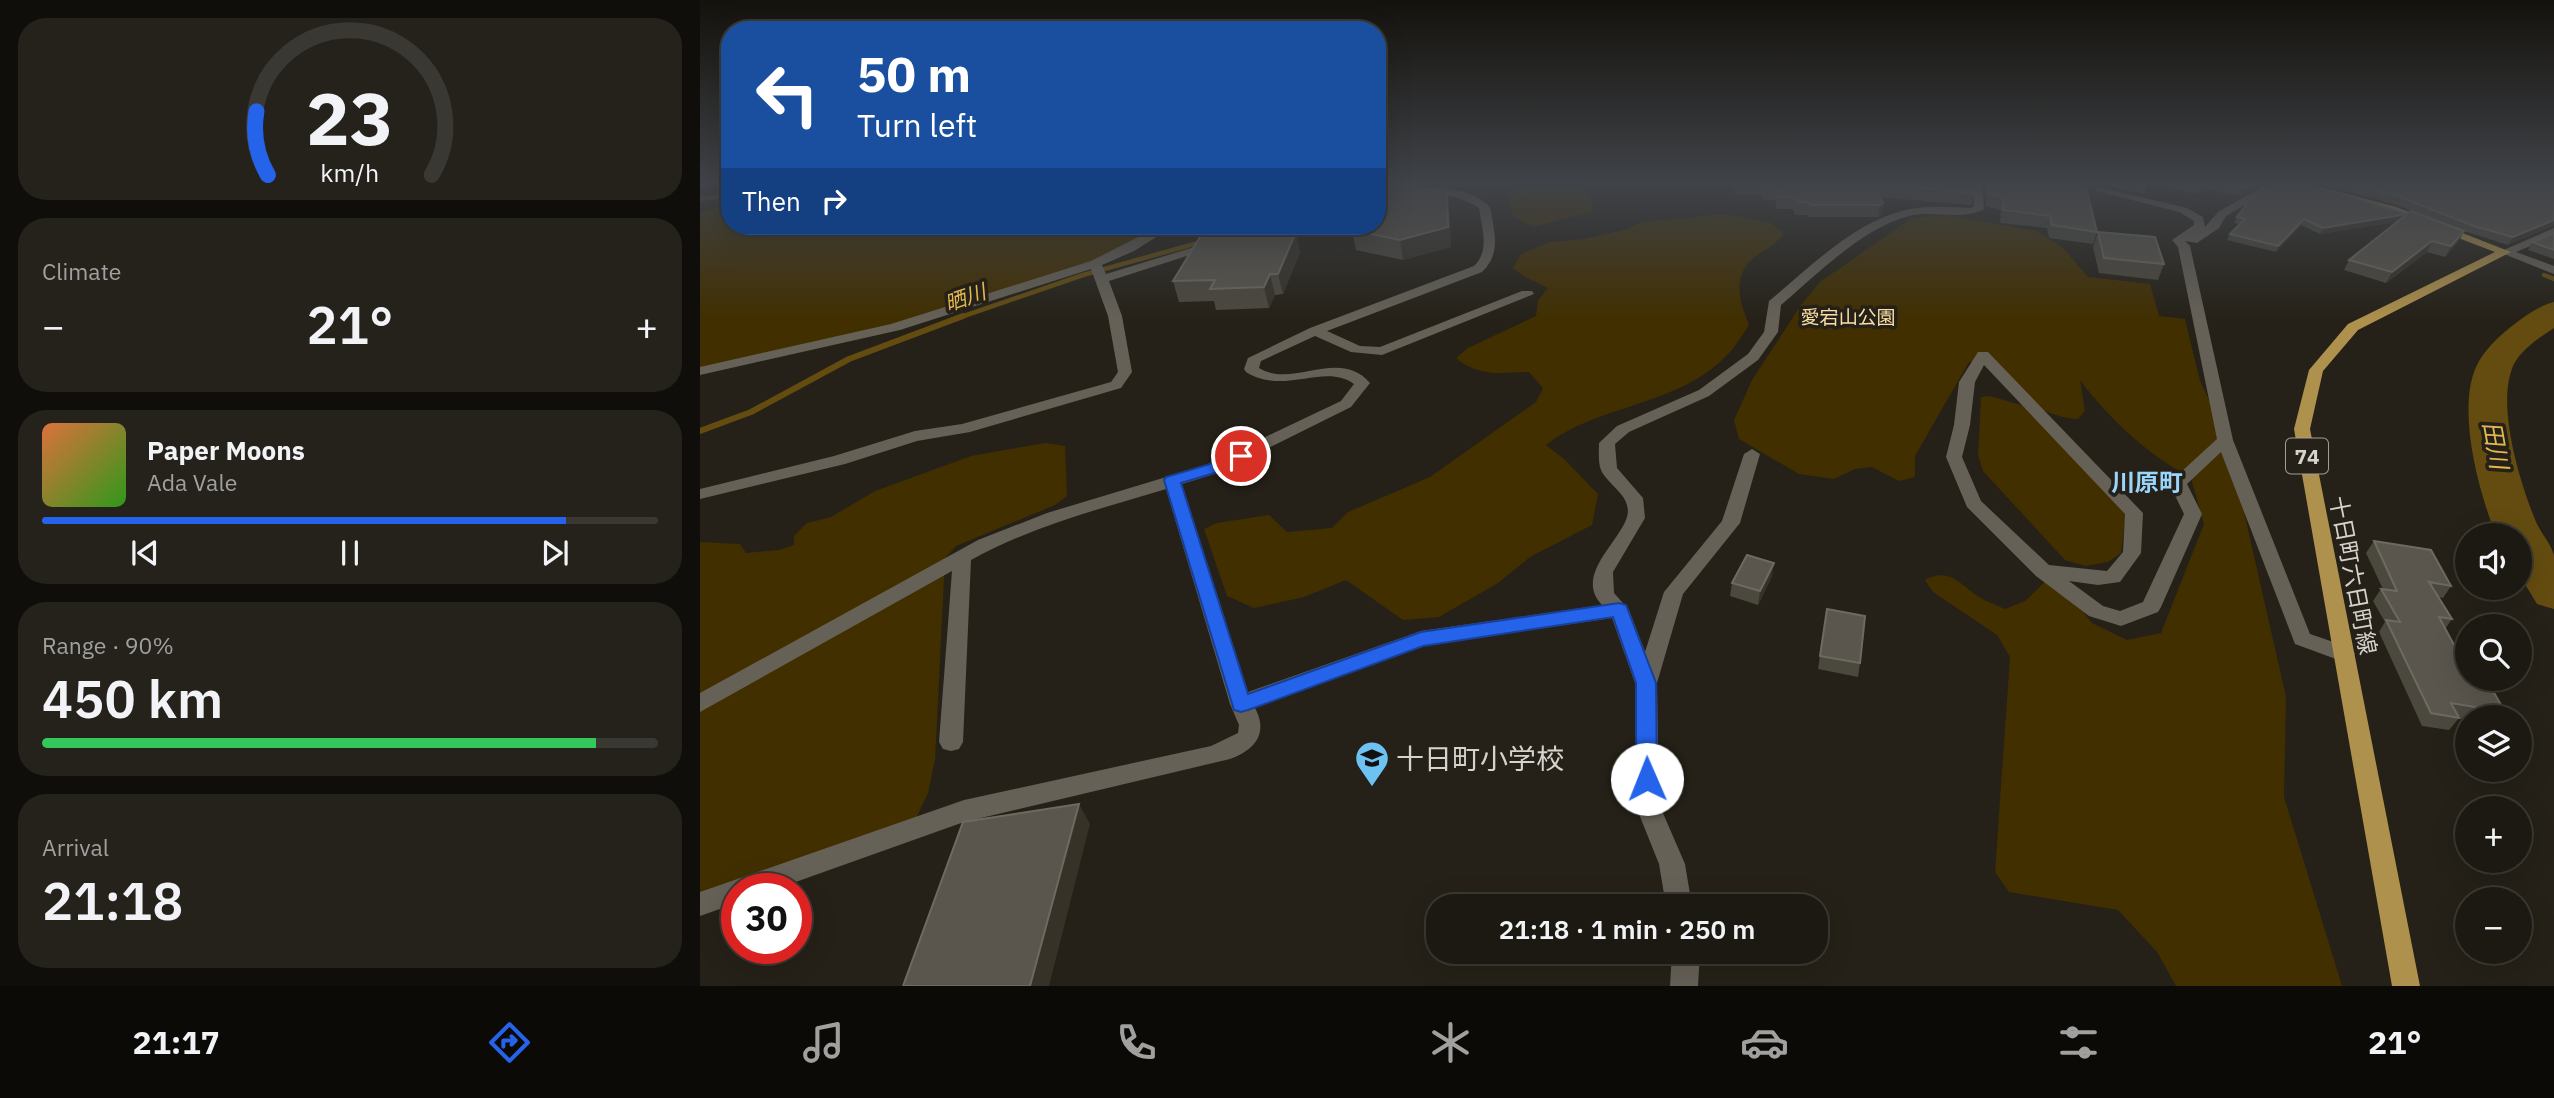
<!DOCTYPE html>
<html lang="en">
<head>
<meta charset="utf-8">
<style>
	body { margin:0; font-family:"IBM Plex Sans","Noto Sans JP",sans-serif; background:#25221b; color:#f1f3f6; height:100vh; display:flex; flex-direction:column; font-size:26px; white-space:nowrap }
	* { box-sizing:border-box; margin:0 }
	p { font-size:23px; color:#a0a09f }
	.icon { flex:none; width:38px; height:38px; fill:none; stroke:currentColor; stroke-width:2; stroke-linecap:round; stroke-linejoin:round }
	.map { position:relative; flex:1; overflow:hidden }
	.drawer { display:flex; flex-direction:column; gap:18px; padding:18px; background:#0f0e0a; width:700px }
	.drawer>* { flex:none }
	.banner { position:absolute; left:21px; top:21px; width:665px; height:214px; border-radius:28px; box-shadow:0 7px 28px #0002,0 0 0 2px #3a3832; background:#1a4fa0; color:#fff; overflow:hidden }
	.buttons { position:absolute; left:1755px; top:523px; display:grid; gap:14px }
	.buttons a { display:grid; place-items:center; width:77px; height:77px; border-radius:50%; background:#1c1912; box-shadow:0 7px 28px #0002,0 0 0 2px #3a3832; font-size:35px }
	.speed { position:absolute; left:21px; top:873px; display:flex; gap:14px; font-size:35px; font-weight:700; text-align:center }
	.speed>* { display:grid; place-content:center; width:91px; height:91px; border-radius:50%; background:#1c1912; box-shadow:0 7px 28px #0002,0 0 0 2px #3a3832; line-height:1 }
	.speed .limit { border:10px solid #d22; background:#fff; color:#111 }
	.pin { position:absolute; display:grid; place-items:center; width:60px; height:60px; color:#fff; margin:-30px; border:4px solid #fff; border-radius:50%; box-shadow:0 2px 7px #0007 }
	.me { position:absolute; width:77px; margin:-38px; rotate:359deg; stroke-linejoin:round; filter:drop-shadow(0 0 5px #0008) }
	.turn { display:flex; align-items:center; gap:24px; height:147px; padding:0 21px; font-size:32px }
	.turn .icon { width:91px; height:91px; stroke-width:2.5 }
	.turn b { display:block; font-size:49px; line-height:60px }
	.then { display:flex; align-items:center; height:66px; padding:0 21px; background:#0003; gap:14px; font-size:26px }
	.big { font-size:52px; font-weight:600; line-height:1.1 }
	.drawer .card { flex:1; display:flex; flex-direction:column; justify-content:center; gap:10px; min-width:0; padding:0 24px; border-radius:28px; background:#25221b }
	.drawer .dial { align-items:center; gap:0 }
	.dial svg { height:182px; overflow:visible; fill:none; stroke:#3a3832; stroke-width:7; stroke-linecap:round; text-anchor:middle }
	.dial text { fill:#f1f3f6; stroke:none }
	.song { display:flex; align-items:center; gap:21px }
	.cover { width:84px; height:84px; border-radius:10px; background:linear-gradient(135deg,hsl(20 70% 55%),hsl(110 70% 35%)) }
	.played { height:7px; border-radius:4px; background:linear-gradient(90deg,#2563eb 85%,#3a3832 85%) }
	.keys { display:flex; justify-content:space-around; direction:ltr }
	.heat { display:flex; justify-content:space-between; align-items:center; font-size:38px; direction:ltr }
	.charge { height:10px; border-radius:5px; background:linear-gradient(90deg,#34c759 90%,#3a3832 0) }
	.trip { position:absolute; left:726px; top:894px; width:402px; height:70px; border-radius:28px; background:#1c1912; box-shadow:0 7px 28px #0002,0 0 0 2px #3a3832; font-weight:600; line-height:70px; text-align:center }
	.tab-bar { display:flex; height:112px; justify-content:space-around; align-items:center; background:#0b0a07; color:#a0a09f }
	.tab-bar .icon { width:49px; height:49px }
	.tab-bar .active { color:#2563eb }
	.tab-bar b { font-size:32px; color:#f1f3f6 }
	main { display:flex; flex:1; min-height:0 }
	.map>svg:first-child { display:block }
</style>
</head>
<body>
<main>
<section class="drawer">
<div class="card dial"><svg viewBox="0 0 100 80">
<path d="M14 69A42 42 0 1 1 86 69"/>
<path d="M14 69A42 42 0 0 1 9 41" stroke="#2563eb"/>
<text x="50" y="56" font-size="32" font-weight="700">23</text>
<text x="50" y="72" font-size="11">km/h</text>
</svg></div>
<div class="card"><p>Climate</p>
<div class="heat"><a>−</a><b class="big">21°</b><a>+</a></div>
</div>
<div class="card">
<div class="song"><i class="cover"></i><div><b>Paper Moons</b><p>Ada Vale</p></div></div>
<div class="played"></div>
<div class="keys"><svg class="icon" aria-label="previous" viewBox="0 0 24 24"><path d="M18 5L8 12l10 7zM5 5v14"/></svg><svg class="icon" aria-label="pause" viewBox="0 0 24 24"><path d="M8 5v14M16 5v14"/></svg><svg class="icon" aria-label="next" viewBox="0 0 24 24"><path d="M6 5l10 7-10 7zM19 5v14"/></svg></div>
</div>
<div class="card"><p>Range · 90%</p><b class="big">450 km</b><div class="charge"></div></div>
<div class="card"><p>Arrival</p><b class="big">21:18</b></div>
</section>
<div class="map">
<svg width="1854" height="986" viewBox="0 0 1854 986">
	<rect width="100%" height="100%" fill="#252118"/>
	<g fill="#412f00">
		<polygon points="807,183 887,183 894,211 833,227 812,216"/>
		<polygon points="30,205 30,226 468,226 395,264 146,339 0,371 0,212"/>
		<path d="M1026,214L1071,223L1084,234C1074,248 1053,254 1046,266C1033,286 1042,306 1049,325C1042,335 1035,348 1026,356C978,406 899,404 846,445L864,459L898,494L892,525L830,557L798,583L739,617L703,620L646,580L604,597L554,608L527,596L504,529L517,523L569,515L587,532L632,528L648,512L730,477L836,402L843,388L829,372C802,373 778,377 756,358L768,348L836,316L838,300L848,288L825,277L813,268L821,254L850,242L884,239L928,229L941,222Z"/>
		<path d="M1247,215L1337,231L1364,249L1388,277L1450,284L1459,316L1485,319L1500,381L1527,437L1586,697L1584,797L1642,986H1476L1457,952L1418,910L1309,892L1295,872L1310,657L1297,635L1233,592L1225,580C1250,567 1259,584 1279,597C1287,602 1297,605 1305,609L1325,601L1347,580L1361,585L1392,623L1427,640L1461,633L1504,524L1491,478C1447,454 1410,420 1380,380L1385,411L1378,419C1339,417 1308,388 1284,360L1269,362L1215,456V477L1199,481L1172,467L1155,469L1134,479L1099,474L1039,439L1034,420L1052,380L1101,305L1120,282L1212,218Z"/>
		<polygon points="1290,396 1321,405 1332,413 1426,511 1421,553 1408,562 1385,566 1365,560 1283,471 1278,455 1281,397"/>
		<polygon points="345,443 365,446 367,496 355,505 256,546 245,558 235,760 228,793 211,829 0,904 0,542 40,544 46,553 79,550 94,545 94,536 107,523 131,517 175,491 271,456"/>
	</g>
	<g fill="none" stroke-linecap="round" stroke-linejoin="round">
		<g stroke="#644c10" stroke-width="4.5">
			<polyline points="677,189 713,183"/>
			<polyline points="0,199 30,195"/>
			<polyline points="527,234 554,226"/>
			<polyline points="1844,275 1854,279"/>
			<polyline points="258,318 383,275 505,241"/>
		</g>
		<polyline stroke="#644c10" stroke-width="6" points="0,431 51,412 149,359 263,316"/>
		<path fill="#644c10" fill-rule="evenodd" d="M1854,302V328C1840,337 1822,349 1814,364C1795,403 1820,483 1836,522C1841,533 1851,544 1854,555C1854,571 1854,593 1854,609L1837,604L1820,576V536H1796L1795,532C1778,490 1757,410 1776,367C1784,350 1798,337 1812,326C1825,316 1838,306 1854,302Z"/>
		<g fill="#666157" fill-rule="evenodd">
			<polygon points="0,183 21,183 0,189"/>
			<path d="M1272,183H1282L1284,209C1263,221 1233,210 1209,216C1164,227 1116,275 1081,305L1078,332L1058,360L1009,396L929,432L915,444L917,468L943,498L945,518L913,572L914,593L929,610L945,652L964,592L1022,521L1044,454L1052,449L1060,454L1040,523L983,594L957,683L959,804L985,864L992,906H966L959,864L935,804V683L912,618L723,646L555,708C569,734 554,750 530,759L264,822L76,889H37V903L0,916V892L264,800L511,746L538,733L539,725L530,704L466,489C400,509 332,526 271,560L263,742L259,749L251,751L243,749L239,742L252,571L0,712V693L278,540L347,513L506,465L641,401L654,384C625,362 584,396 546,372L544,369L548,358L610,328L774,266C790,251 782,228 779,208C749,187 711,194 677,199V193C712,187 762,179 790,207C794,231 802,253 782,272L627,331L660,346L680,347L822,291H832L834,294L682,355L651,352L615,336L561,361L559,368C593,389 639,347 670,383L651,407L518,473L482,484L548,692L721,631L902,605C875,577 915,546 926,520C935,497 909,487 901,470C898,463 899,451 899,443L917,426L999,390L1048,354L1064,332L1069,301C1109,268 1154,222 1205,210C1227,205 1249,207 1271,208L1274,206Z"/>
			<path d="M1569,183H1582L1526,216L1519,228L1497,243L1485,241L1490,246L1533,440L1610,634L1651,648L1655,654L1651,660L1644,662L1595,644L1521,452L1487,484L1502,514L1461,607L1458,612L1421,626L1389,616L1336,576L1267,507L1246,457L1254,425L1259,382L1278,352H1288L1443,513L1441,553L1420,582L1398,585L1369,581L1403,606L1420,611L1443,602L1484,514L1469,483L1517,439L1478,247L1472,240L1494,225V221L1479,212L1393,190L1398,187L1487,208L1503,217L1505,227L1518,212ZM1284,365L1425,514L1423,552L1407,571L1349,565L1281,501L1262,457L1270,425L1275,382Z"/>
			<polygon points="460,226 474,226 434,251 402,265 406,274 563,226 580,226 409,281 422,316 432,372 421,388 270,432 217,441 145,464 0,499 0,489 134,456 215,431 262,424 411,382 418,372 408,316 391,269 200,330 0,375 0,367 191,324 391,261"/>
			<polygon points="972,952 1000,952 998,986 970,986"/>
		</g>
		<polygon fill="#666157" fill-rule="evenodd" points="1854,228 1854,236 1816,252 1854,266 1854,274 1799,252"/>
		<polygon fill="#ae914c" fill-rule="evenodd" points="1586,183 1605,183 1696,207 1811,252 1658,330 1623,371 1610,429 1720,986 1692,986 1594,429 1609,370 1648,324 1795,252 1688,211"/>
	</g>
	<g fill="#4b483e">
		<polygon points="1033,183 1273,183 1274,193 1271,205 1179,197 1183,203 1181,216 1178,217 1109,217 1108,215 1095,215 1093,209 1077,209 1075,200 1063,200 1062,195 1036,195"/>
		<polygon points="1285,183 1352,183 1354,185 1354,183 1397,183 1385,183 1397,232 1393,244 1349,238 1347,228 1300,223 1301,210 1286,206"/>
		<polygon points="1411,183 1445,183 1446,187 1444,194 1412,187"/>
		<polygon points="1445,183 1564,183 1540,196 1501,188 1496,194"/>
		<polygon points="1617,183 1854,183 1808,245 1764,231 1759,241 1745,257 1727,252 1686,283 1644,270 1649,260 1697,222 1620,234 1601,225 1576,252 1527,240 1530,234 1539,224 1534,223 1537,217 1707,214 1748,225 1697,205"/>
		<polygon points="749,212 751,247 703,260 656,250 652,230"/>
		<polygon points="1398,232 1464,264 1458,280 1399,273 1393,247"/>
		<polygon points="1854,233 1854,259 1828,250 1832,242"/>
		<polygon points="600,252 583,294 575,295 569,308 516,310 514,301 479,302 473,281"/>
		<polygon points="1674,541 1751,586 1743,598 1738,597 1752,619 1745,629 1768,679 1805,712 1801,718 1768,718 1768,720 1759,718 1749,730 1722,726 1679,632 1685,622 1673,601 1681,589 1683,589 1666,553"/>
		<polygon points="1072,576 1058,605 1030,596 1032,583"/>
		<polygon points="1127,609 1160,663 1158,677 1118,669"/>
	</g>
	<g fill="#363228">
		<polygon points="1554,183 1564,183 1540,196 1543,189"/>
		<polygon points="747,193 751,247 703,260 700,240"/>
		<polygon points="1183,203 1181,216 1178,217 1180,205"/>
		<polygon points="1709,214 1706,221 1620,234 1623,228"/>
		<polygon points="1604,219 1601,225 1576,252 1578,246"/>
		<polygon points="1854,220 1854,226 1808,245 1813,237"/>
		<polygon points="345,226 372,226 348,232"/>
		<polygon points="1764,231 1759,241 1745,257 1751,246"/>
		<polygon points="596,232 600,252 583,294 578,274"/>
		<polygon points="1732,241 1727,252 1686,283 1692,272"/>
		<polygon points="570,274 575,295 569,308 564,287"/>
		<polygon points="1074,563 1072,576 1058,605 1060,591"/>
		<polygon points="379,804 390,824 349,986 330,986"/>
	</g>
	<g fill="#5a564d" stroke="#6d6a61" stroke-width="2">
		<polygon points="677,183 695,183 747,193 748,227 700,240 652,230 653,226 677,226"/>
		<polygon points="1037,183 1273,183 1274,193 1172,184 1183,203 1180,205 1110,205 1109,202 1096,202 1094,197 1078,197 1076,188 1064,188 1063,183"/>
		<polygon points="1288,183 1352,183 1357,190 1357,183 1385,183 1397,232 1352,225 1350,216 1303,210 1304,198 1289,194"/>
		<polygon points="1430,183 1445,183 1446,187"/>
		<polygon points="1480,183 1502,183 1499,187"/>
		<polygon points="1515,183 1554,183 1543,189"/>
		<polygon points="1578,183 1602,183 1707,214 1623,228 1604,219 1578,246 1530,234 1545,219 1537,217 1549,201"/>
		<polygon points="1647,183 1854,183 1854,220 1813,237 1774,226 1700,197"/>
		<polygon points="1711,211 1764,231 1751,246 1732,241 1692,272 1649,260"/>
		<polygon points="503,232 596,232 578,274 570,274 564,287 510,289 515,280 473,281"/>
		<polygon points="1398,232 1455,237 1464,264 1404,258"/>
		<polygon points="1854,233 1854,250 1832,242"/>
		<polygon points="1674,541 1731,550 1751,586 1729,582 1752,619 1739,617 1768,671 1768,679 1788,682 1805,712 1751,703 1759,718 1731,713 1686,620 1700,622 1681,589 1697,591"/>
		<polygon points="1047,555 1074,563 1060,591 1032,583"/>
		<polygon points="1127,609 1165,616 1160,663 1120,656"/>
		<polygon points="379,804 330,986 203,986 263,822"/>
	</g>
	<linearGradient id="sky" x2="0" y2="1"><stop stop-color="#14120d"/><stop offset="0.57" stop-color="#404348"/><stop offset="1" stop-color="#404348" stop-opacity="0"/></linearGradient>
	<rect width="1854" height="321" fill="url(#sky)"/>
	<polygon fill="#2563eb" stroke="#184099" stroke-width="2" points="541,451 546,453 548,456 546,459 518,472 481,483 548,694 721,632 919,603 926,605 928,610 956,683 957,779 954,786 947,789 939,786 936,779 936,683 913,617 723,646 548,710 541,712 534,710 464,480 466,477 507,465"/>
	<defs>
		<g id="school-pin" transform="scale(1.75)"><path d="M0 17L-7.5 6A9.5 9.5 0 1 1 7.5 6Z" fill="#6ec2f3" stroke="#252118"/><path d="M0-5L7-2L0 1L-7-2ZM-4 1L0 2.5L4 1V4Q0 6-4 4Z" fill="#111"/></g>
	</defs>
	<g fill-rule="evenodd">
		<use href="#school-pin" x="672" y="758"/>
	</g>
	<g text-anchor="middle" dominant-baseline="central" stroke-width="7" stroke-linejoin="round" paint-order="stroke">
		<g font-size="19" fill="#f9dfa6" stroke="#252118">
			<text x="1148" y="317">愛宕山公園</text>
		</g>
		<g font-size="21" font-style="italic" fill="#e3b850" stroke="#252118">
			<text transform="translate(265 297) rotate(-19)">晒川</text>
		</g>
		<rect fill="#252118" stroke="#a09e97" stroke-width="2" x="1586" y="438.5" width="42" height="35" rx="5"/>
		<g font-size="21" font-weight="bold" fill="#d5d3cd">
			<text x="1607" y="456">74</text>
		</g>
		<g font-size="23" fill="#d5d3cd" stroke="#252118">
			<text transform="translate(1654 575) rotate(79)">十日町六日町線</text>
		</g>
		<g font-size="24" font-style="italic" fill="#e3b850" stroke="#252118">
			<text transform="translate(1796 445) rotate(80)">田川</text>
		</g>
		<g font-size="24" font-weight="bold" fill="#9ad6fb" stroke="#252118">
			<text x="1447" y="482">川原町</text>
		</g>
		<g font-size="28" fill="#d5d3cd" stroke="#252118" text-anchor="start">
			<text x="696" y="758">十日町小学校</text>
		</g>
	</g>
</svg>
<div class="buttons">
<a><svg class="icon" aria-label="sound" viewBox="0 0 24 24"><path d="M4 9h4l5-4v14l-5-4H4zM17 9q2 3 0 6"/></svg></a>
<a><svg class="icon" aria-label="search" viewBox="0 0 24 24"><circle cx="10" cy="10" r="6"/><path d="M15 15l6 6"/></svg></a>
<a><svg class="icon" aria-label="layers" viewBox="0 0 24 24"><path d="M12 4l9 5-9 5-9-5zM3 14l9 5 9-5"/></svg></a>
<a>+</a>
<a>−</a>
</div>
<div class="speed"><div class="limit">30</div></div>
<div class="pin" style="left:541px;top:456px;background:#d93025"><svg class="icon" aria-label="arrive" viewBox="0 0 24 24"><path d="M6 21V4h12l-3 4 3 4H6"/></svg></div>
<svg class="me" style="left:947px;top:779px" viewBox="-20 -20 40 40"><circle r="19" fill="#fff"/><path d="M0-13L10 11 0 6-10 11z" fill="#2563eb"/></svg>
<div class="trip">21:18 · 1 min · 250 m</div>
<div class="banner">
<div class="turn"><svg class="icon" aria-label="left" viewBox="0 0 24 24"><path d="M17 20v-9H6M10 6l-5 5 5 5"/></svg><div><b>50 m</b>Turn left</div></div>
<div class="then">Then<svg class="icon" aria-label="right" viewBox="0 0 24 24"><path d="M7 20v-9h11M14 6l5 5-5 5"/></svg></div>
</div>
</div>
</main>
<nav class="tab-bar">
<b>21:17</b>
<svg class="icon active" aria-label="directions" viewBox="0 0 24 24"><path d="M12 3l9 9-9 9-9-9zM9 14v-3h6M13 9l2 2-2 2"/></svg>
<svg class="icon" aria-label="music" viewBox="0 0 24 24"><path d="M9 18V5l10-2v13"/><circle cx="6" cy="18" r="3"/><circle cx="16" cy="16" r="3"/></svg>
<svg class="icon" aria-label="phone" viewBox="0 0 24 24"><path d="M5 4h4l2 5-3 2q2 4 5 5l2-3 5 2v4C11 20 4 13 5 4z"/></svg>
<svg class="icon" aria-label="climate" viewBox="0 0 24 24"><path d="M12 3v18M4 7l16 10M4 17L20 7"/></svg>
<svg class="icon" aria-label="car" viewBox="0 0 24 24"><path d="M5 17H2v-5l4-1 3-4h7l3 4 3 1v5h-3M9 17h6M6 11h13"/><circle cx="7" cy="17" r="2"/><circle cx="17" cy="17" r="2"/></svg>
<svg class="icon" aria-label="filters" viewBox="0 0 24 24"><path d="M4 7h16M4 17h16"/><circle cx="9" cy="7" r="2"/><circle cx="15" cy="17" r="2"/></svg>
<b>21°</b>
</nav>
</body>
</html>
